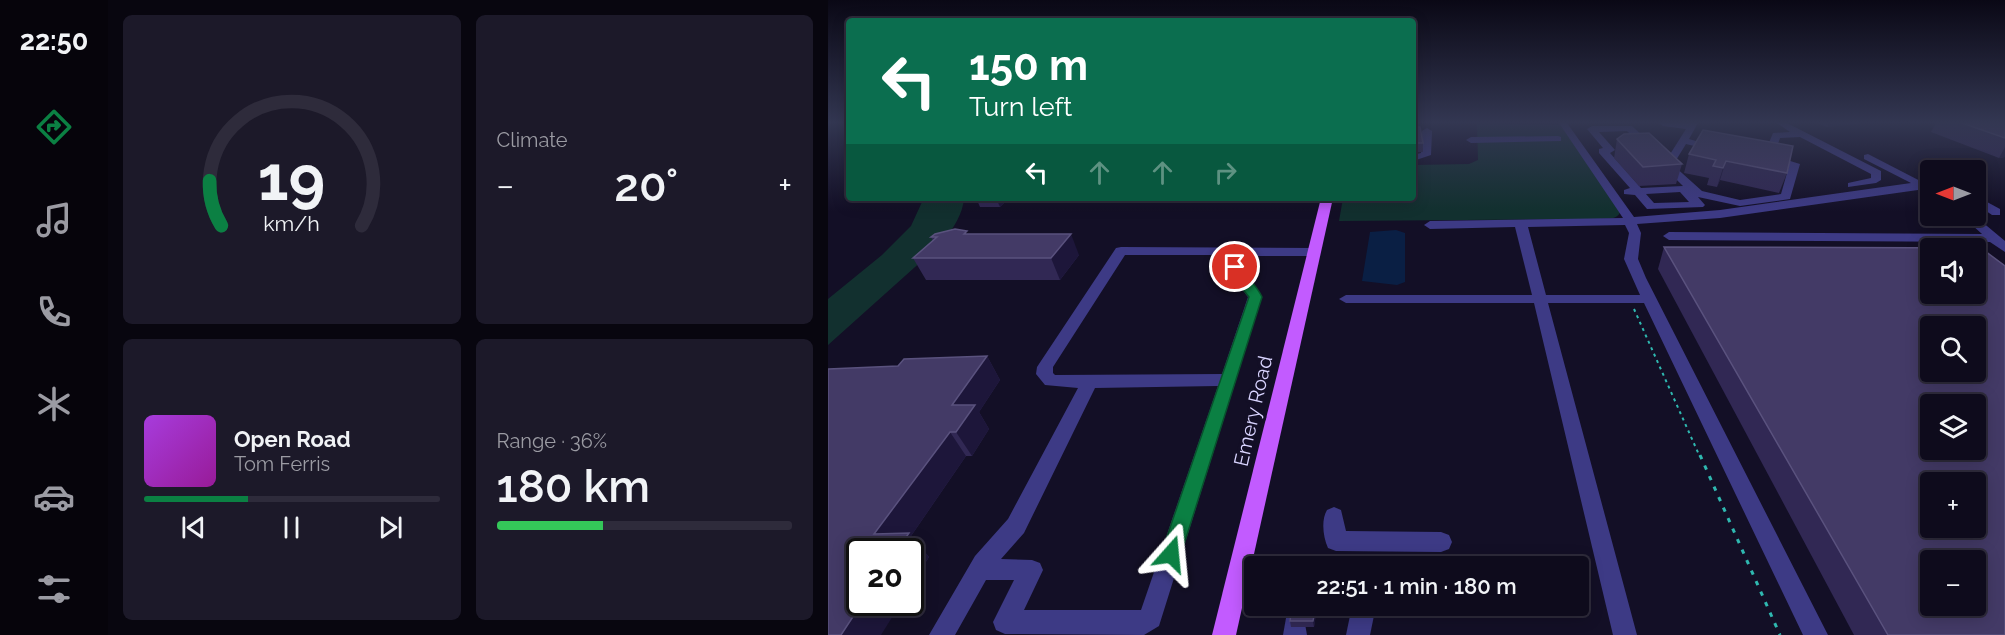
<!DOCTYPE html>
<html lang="en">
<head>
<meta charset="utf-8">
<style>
	body { margin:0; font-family:Raleway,sans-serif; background:#1c1929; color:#f1f3f6; height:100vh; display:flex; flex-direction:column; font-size:22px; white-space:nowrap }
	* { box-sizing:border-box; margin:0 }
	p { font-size:20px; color:#9b9ba3 }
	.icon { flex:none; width:33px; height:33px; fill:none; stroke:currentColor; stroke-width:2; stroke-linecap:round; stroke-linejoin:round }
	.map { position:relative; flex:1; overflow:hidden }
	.details { display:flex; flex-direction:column; gap:15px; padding:15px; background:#08060f; width:720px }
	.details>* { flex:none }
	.hud { position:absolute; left:18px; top:18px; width:570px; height:183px; border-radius:6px; box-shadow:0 3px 15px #0003,0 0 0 2px #2e2b3b; background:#0b6e4f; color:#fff; overflow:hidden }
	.needle { width:39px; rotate:270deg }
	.buttons { position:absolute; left:1092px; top:160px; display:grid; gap:12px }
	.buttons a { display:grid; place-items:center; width:66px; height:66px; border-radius:6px; background:#0e0b1c; box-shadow:0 3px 15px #0003,0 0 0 2px #2e2b3b; font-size:30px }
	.speed { position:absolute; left:18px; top:538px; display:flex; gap:12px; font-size:30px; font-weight:700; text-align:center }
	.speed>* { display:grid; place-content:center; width:78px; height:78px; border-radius:50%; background:#0e0b1c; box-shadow:0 3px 15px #0003,0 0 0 2px #2e2b3b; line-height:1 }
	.speed .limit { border:3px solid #111; border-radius:9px; background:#fff; color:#111 }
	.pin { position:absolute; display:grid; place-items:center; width:51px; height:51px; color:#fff; margin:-26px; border:3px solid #fff; border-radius:50%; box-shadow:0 2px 6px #0007 }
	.me { position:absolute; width:66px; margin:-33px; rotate:18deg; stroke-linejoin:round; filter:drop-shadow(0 0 4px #0008) }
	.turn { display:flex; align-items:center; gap:21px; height:126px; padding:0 24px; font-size:27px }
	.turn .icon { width:78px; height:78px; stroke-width:2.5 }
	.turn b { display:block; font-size:42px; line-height:51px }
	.lanes { display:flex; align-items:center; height:57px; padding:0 24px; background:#0003; justify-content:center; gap:30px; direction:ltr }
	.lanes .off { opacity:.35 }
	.big { font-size:45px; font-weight:600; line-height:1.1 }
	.details .widget { flex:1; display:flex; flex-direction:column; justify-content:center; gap:9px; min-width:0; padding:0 21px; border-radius:9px; background:#1c1929 }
	.details .dial { align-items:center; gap:0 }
	.dial svg { height:156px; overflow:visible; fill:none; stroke:#2e2b3b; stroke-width:7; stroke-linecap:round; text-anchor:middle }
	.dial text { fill:#f1f3f6; stroke:none }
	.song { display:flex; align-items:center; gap:18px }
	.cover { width:72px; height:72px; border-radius:9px; background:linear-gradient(135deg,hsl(280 70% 55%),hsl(300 70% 35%)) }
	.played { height:6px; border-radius:3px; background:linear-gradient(90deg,#0b8043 35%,#2e2b3b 35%) }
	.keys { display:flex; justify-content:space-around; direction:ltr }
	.heat { display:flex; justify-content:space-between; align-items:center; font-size:33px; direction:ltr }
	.charge { height:9px; border-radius:4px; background:linear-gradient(90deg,#34c759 36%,#2e2b3b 0) }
	.details .tiles { flex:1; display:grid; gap:15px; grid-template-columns:repeat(2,1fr) }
	.trip { position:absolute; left:416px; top:556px; width:345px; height:60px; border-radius:6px; background:#0e0b1c; box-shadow:0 3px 15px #0003,0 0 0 2px #2e2b3b; font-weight:600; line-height:60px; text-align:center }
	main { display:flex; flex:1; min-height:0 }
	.dock { display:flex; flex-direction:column; width:108px; justify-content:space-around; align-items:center; background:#06040b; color:#9b9ba3 }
	.dock .icon { width:42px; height:42px }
	.dock .on { color:#0b8043 }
	.dock b { font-size:27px; color:#f1f3f6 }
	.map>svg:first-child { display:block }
</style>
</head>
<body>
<main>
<nav class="dock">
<b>22:50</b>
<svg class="icon on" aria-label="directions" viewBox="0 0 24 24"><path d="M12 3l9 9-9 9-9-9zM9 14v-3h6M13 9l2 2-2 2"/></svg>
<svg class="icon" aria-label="music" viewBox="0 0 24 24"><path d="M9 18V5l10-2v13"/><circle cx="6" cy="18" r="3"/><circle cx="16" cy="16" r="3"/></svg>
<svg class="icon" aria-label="phone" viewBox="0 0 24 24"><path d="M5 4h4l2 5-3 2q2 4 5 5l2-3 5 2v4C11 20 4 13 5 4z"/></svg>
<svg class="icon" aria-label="climate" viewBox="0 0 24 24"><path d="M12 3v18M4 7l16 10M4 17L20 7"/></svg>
<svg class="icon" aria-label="car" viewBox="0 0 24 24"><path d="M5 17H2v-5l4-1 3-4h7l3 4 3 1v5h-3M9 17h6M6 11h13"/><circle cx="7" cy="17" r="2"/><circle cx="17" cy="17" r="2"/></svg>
<svg class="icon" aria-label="filters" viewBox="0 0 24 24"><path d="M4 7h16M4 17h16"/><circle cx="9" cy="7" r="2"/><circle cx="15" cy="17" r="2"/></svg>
</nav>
<section class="details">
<div class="tiles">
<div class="widget dial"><svg viewBox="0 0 100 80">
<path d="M14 69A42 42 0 1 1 86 69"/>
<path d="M14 69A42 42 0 0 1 8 46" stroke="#0b8043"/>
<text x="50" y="56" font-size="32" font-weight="700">19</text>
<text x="50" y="72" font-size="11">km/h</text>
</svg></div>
<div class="widget"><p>Climate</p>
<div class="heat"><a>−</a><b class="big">20°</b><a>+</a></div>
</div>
<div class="widget">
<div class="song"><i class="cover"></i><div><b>Open Road</b><p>Tom Ferris</p></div></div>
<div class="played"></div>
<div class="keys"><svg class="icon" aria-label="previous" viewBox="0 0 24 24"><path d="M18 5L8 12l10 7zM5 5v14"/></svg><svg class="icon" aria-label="pause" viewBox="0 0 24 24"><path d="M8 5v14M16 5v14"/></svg><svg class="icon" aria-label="next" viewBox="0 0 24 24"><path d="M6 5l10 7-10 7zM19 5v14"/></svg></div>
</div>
<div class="widget"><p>Range · 36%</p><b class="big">180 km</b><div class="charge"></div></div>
</div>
</section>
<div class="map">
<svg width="1177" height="635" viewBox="0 0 1177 635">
	<rect width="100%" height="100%" fill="#130f26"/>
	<g fill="#12302f">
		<path d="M649,123L733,125L793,210C790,220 782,218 773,219L511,221L515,198H585V165L641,164L650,160Z"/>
		<path d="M93,198H136C135,214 125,228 116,241L0,345V299L54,255L83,226L94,202Z"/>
	</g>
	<polygon fill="#0a1f44" points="568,230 577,233 577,282 569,285 534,281 542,232"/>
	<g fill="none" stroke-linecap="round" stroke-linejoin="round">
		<polyline stroke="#2fb8b0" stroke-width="2" stroke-dasharray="3 4" stroke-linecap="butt" points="806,309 872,457"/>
		<polyline stroke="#2fb8b0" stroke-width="3" stroke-dasharray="4.5 7" stroke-linecap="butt" points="872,455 952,635"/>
		<g fill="#3d3a85" fill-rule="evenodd">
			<path d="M731,123H739L806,217L892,210L1083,183L1036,159V155L1040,154L1102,186L1097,189L892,218L809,224L813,233L810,259L818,278L1000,635H975L816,303H720L809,635H785L706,303H518L511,299L518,295H704L687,227L602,229L596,225L602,221L795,218ZM797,225L801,233L796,259L812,295H718L700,227Z"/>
			<path d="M831,123H870L861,139L892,148L887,151L858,144L845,165L874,191L912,200L953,194L961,166L932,158L936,155L945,133L962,132L949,123H959L1053,171V180L1048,183L1020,187V183L1043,178V174L972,137L952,138L946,156L972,164L962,199L912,206L870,197L877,205L875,207L819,209L807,195L796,194V190L802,188L771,153V149L775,148L759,129L764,126H804L839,159L858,129L835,126ZM799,131L855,186L813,188L782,153L787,150L771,132ZM852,192L861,202L826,203L818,194Z"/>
			<polygon points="599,128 604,131 603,155 585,161 585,155 593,153 594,131"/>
			<polygon points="730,136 733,137 733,141 643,143 638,140 643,137"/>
			<polygon points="1148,196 1172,209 1172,215 1164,215 1148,204"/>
			<polygon points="1134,216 1147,216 1177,241 1177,252 1162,242 841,240 835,236 841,232 1154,234"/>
			<path d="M293,247L486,248L493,252L486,256H420L416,273L434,297L331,626L316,635L177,634L168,630L165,622L186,580H158L127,635H101L147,556L180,519L250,388L217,385L208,374L209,367L288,248ZM297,255H406L402,273L420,297L394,374L227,375L225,373V367ZM390,386L313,610H196L215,570L212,563L204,560L173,559L196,533L267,388Z"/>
			<path d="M506,507L513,510L518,531L613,532L621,535L624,542L621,549L613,552L508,551L500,548C495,537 493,520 499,510Z"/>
			<polygon points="524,606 548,606 542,635 518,635"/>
			<polygon points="467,615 476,618 479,635 455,635 458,618"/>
		</g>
		<polygon fill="#c25bff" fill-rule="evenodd" points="493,198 505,198 408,635 384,635"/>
	</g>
	<g fill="#312854">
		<polygon points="989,123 1035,123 999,127"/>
		<polygon points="1108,123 1177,123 1177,157 1171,158 1103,132"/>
		<polygon points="585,127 595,143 595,152 585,152"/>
		<polygon points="789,139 854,164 848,184 811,186 786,158"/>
		<polygon points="861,154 959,173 951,193 892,180 889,187 879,185 881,178 856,173"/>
		<polygon points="148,198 181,198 172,207 152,207"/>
		<polygon points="140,234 251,255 232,280 98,280 85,258 105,241 103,237"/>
		<polygon points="836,247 1177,635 1026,635 830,269"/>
		<polygon points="159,356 172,380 151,412 161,429 144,456 138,456 83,536 101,557 82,587 70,366"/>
		<polygon points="489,608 486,627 463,627 462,621"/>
	</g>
	<g fill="#1d163a">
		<polygon points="1001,123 1035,123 999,127"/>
		<polygon points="1177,147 1177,157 1171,158"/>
		<polygon points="898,161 892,180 889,187 895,168"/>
		<polygon points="168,198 181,198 172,207"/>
		<polygon points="243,234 251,255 232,280 223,258"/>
		<polygon points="159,356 172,380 151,412 161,429 144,456 128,432 124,405"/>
		<polygon points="122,432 138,456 83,536 101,557 82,587 82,552 63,552 46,534"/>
		<polygon points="34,603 73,603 53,635 13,635"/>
		<polygon points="488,606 489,606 489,608 486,627 485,621"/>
	</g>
	<g fill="#433a66" stroke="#5a527e" stroke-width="1.5" fill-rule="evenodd">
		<polygon points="1134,123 1177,123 1177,138"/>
		<polygon points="585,127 592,127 595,143 585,143"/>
		<polygon points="875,130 965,146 959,173 898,161 895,168 885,166 888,160 861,154"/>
		<polygon points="821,133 854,164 815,167 789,139 796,134"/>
		<polygon points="127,229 139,231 136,234 243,234 223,258 85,258 109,237 103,237 107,234"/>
		<path d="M836,247L1153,248L1177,266V635H1060ZM1102,249H1148V294H1102ZM1102,327H1148V372H1102ZM1102,405H1148V450H1102ZM1102,483H1148V528H1102ZM1102,561H1148V606H1102Z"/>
		<polygon points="159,356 124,405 147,405 128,432 122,432 46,534 81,533 68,552 32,552 32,603 34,603 13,635 0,635 0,369 70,366 76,359"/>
		<polygon points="464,606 488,606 485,621 462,621"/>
	</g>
	<linearGradient id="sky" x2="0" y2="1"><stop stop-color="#0a0815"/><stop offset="0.58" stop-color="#333752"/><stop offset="1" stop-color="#333752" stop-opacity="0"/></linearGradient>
	<rect width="1177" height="211" fill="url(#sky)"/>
	<path fill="#0b8043" stroke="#07532c" stroke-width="1.5" d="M407,263L411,265C418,277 428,284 434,297L353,554L350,561L343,563L336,561L333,554L421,297L404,276L401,267Z"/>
	<g text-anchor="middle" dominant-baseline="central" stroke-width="6" stroke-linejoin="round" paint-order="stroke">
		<g font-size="20" fill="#d9d4ff" stroke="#130f26">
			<text transform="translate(425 411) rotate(-77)">Emery Road</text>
		</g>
	</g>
</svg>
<div class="buttons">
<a><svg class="needle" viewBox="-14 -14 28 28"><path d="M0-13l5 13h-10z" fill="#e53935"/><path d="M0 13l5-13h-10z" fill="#9b9ba3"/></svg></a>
<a><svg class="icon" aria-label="sound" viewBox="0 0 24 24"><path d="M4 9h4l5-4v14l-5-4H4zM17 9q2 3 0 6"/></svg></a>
<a><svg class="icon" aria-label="search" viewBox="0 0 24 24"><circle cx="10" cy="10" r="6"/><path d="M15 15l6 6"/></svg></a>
<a><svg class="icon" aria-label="layers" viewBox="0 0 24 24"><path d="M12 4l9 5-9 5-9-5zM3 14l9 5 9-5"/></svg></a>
<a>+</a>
<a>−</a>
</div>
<div class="speed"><div class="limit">20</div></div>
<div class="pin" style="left:407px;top:267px;background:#d93025"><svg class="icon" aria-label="arrive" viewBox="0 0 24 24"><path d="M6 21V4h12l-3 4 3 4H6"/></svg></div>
<svg class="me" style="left:343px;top:554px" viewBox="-20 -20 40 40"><path d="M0-17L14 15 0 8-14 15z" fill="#0b8043" stroke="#fff" stroke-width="4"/></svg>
<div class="trip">22:51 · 1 min · 180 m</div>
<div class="hud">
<div class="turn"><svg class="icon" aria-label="left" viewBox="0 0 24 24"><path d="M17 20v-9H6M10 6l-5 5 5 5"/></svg><div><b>150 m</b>Turn left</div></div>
<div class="lanes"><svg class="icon" aria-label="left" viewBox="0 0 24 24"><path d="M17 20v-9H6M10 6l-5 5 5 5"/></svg><svg class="icon off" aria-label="ahead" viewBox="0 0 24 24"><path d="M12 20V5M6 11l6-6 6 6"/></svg><svg class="icon off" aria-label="ahead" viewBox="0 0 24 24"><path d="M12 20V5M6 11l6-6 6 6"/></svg><svg class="icon off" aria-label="right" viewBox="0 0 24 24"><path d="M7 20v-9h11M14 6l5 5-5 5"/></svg></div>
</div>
</div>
</main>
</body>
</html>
